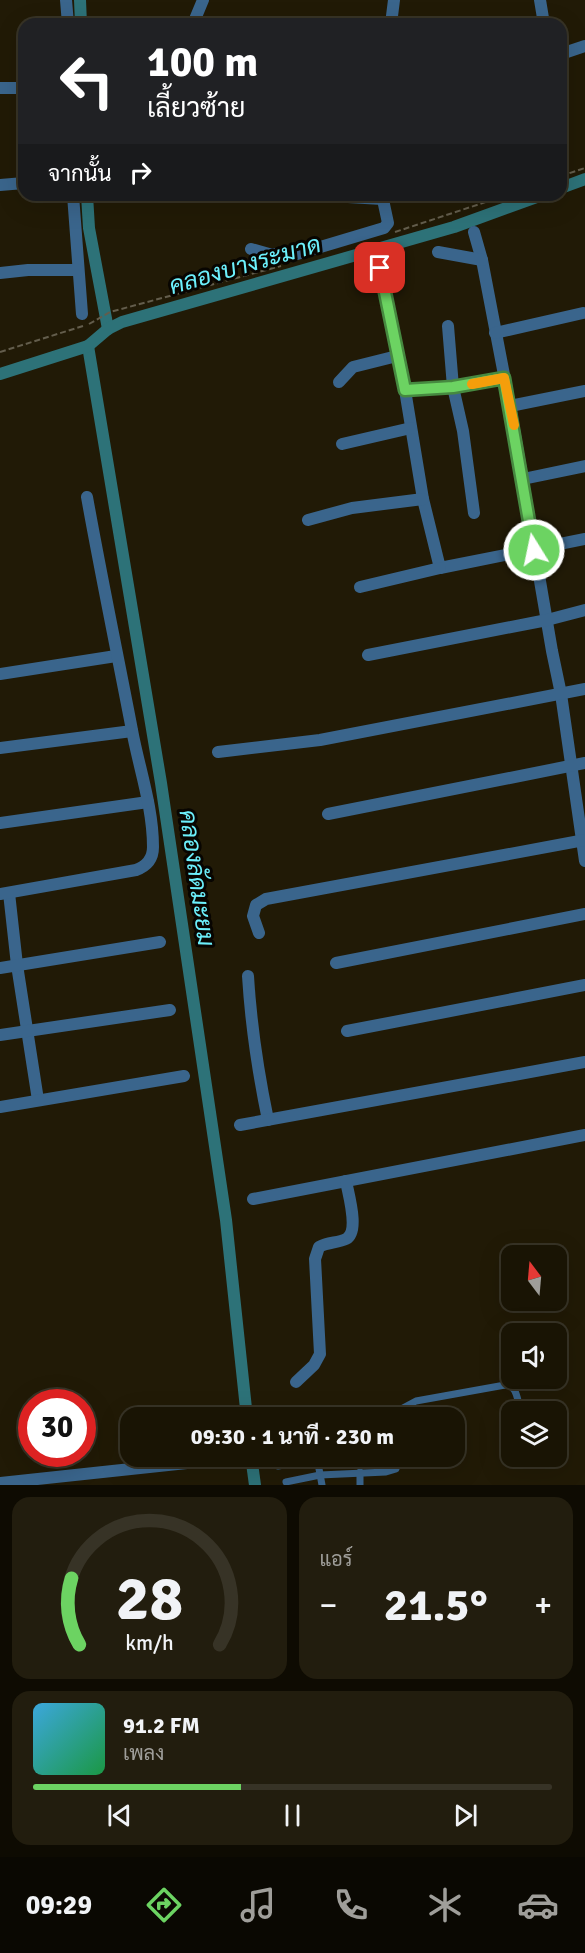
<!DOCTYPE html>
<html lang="th">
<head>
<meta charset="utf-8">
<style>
	body { margin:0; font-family:Signika,Sarabun,sans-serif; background:#221d0e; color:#f1f3f6; height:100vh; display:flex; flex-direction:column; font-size:22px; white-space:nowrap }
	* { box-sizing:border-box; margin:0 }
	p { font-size:20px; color:#9f9e9a }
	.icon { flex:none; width:33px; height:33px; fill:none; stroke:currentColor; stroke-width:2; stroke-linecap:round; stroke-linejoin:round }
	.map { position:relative; height:1485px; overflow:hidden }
	.panel { display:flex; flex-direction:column; gap:12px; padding:12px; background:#0e0b02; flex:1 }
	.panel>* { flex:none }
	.hud { position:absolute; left:18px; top:18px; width:549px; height:183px; border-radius:18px; box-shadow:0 6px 24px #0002,0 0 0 2px #373326; background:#202124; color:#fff; overflow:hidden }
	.needle { width:39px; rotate:344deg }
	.fabs { position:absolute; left:501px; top:1245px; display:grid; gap:12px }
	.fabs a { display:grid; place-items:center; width:66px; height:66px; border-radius:12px; background:#191404; box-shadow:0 6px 24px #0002,0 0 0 2px #373326; font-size:30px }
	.speed { position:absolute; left:18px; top:1389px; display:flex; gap:12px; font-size:30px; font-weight:700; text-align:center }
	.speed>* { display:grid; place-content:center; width:78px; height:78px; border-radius:50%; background:#191404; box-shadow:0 6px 24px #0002,0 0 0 2px #373326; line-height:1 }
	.speed .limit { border:9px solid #d22; background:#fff; color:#111 }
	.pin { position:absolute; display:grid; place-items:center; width:51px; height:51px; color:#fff; margin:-26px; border-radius:12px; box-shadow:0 3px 9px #0006 }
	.me { position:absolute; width:66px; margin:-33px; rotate:350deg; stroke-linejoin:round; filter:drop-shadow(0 0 4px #0008) }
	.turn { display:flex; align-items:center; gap:21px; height:126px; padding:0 30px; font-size:27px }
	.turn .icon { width:78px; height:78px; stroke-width:2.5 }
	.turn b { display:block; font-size:42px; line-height:51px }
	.then { display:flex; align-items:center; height:57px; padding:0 30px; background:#0003; gap:12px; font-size:22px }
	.big { font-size:45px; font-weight:700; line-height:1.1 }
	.panel .widget { flex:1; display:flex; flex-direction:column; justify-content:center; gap:9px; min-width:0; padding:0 21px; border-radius:18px; background:#221d0e }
	.panel .dial { align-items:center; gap:0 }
	.dial svg { height:156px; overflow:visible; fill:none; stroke:#373326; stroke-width:7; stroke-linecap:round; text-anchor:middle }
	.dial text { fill:#f1f3f6; stroke:none }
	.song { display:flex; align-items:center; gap:18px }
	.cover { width:72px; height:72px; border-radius:9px; background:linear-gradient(135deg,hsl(200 70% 55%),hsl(140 70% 35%)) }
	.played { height:6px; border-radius:3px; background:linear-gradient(90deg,#6cd362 40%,#373326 40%) }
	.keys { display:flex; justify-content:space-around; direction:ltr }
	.heat { display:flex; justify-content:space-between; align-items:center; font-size:33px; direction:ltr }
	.panel .tiles { flex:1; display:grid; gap:12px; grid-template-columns:1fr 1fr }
	.widget:last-child { grid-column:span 2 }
	.trip { position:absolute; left:120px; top:1407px; width:345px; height:60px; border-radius:18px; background:#191404; box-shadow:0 6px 24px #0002,0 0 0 2px #373326; font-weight:700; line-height:60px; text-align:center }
	.dock { display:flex; height:96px; justify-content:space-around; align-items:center; background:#0a0802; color:#9f9e9a }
	.dock .icon { width:42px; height:42px }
	.dock .active { color:#6cd362 }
	.dock b { font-size:27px; color:#f1f3f6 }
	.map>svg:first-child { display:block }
</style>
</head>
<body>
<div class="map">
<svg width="585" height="1485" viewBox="0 0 585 1485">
	<rect width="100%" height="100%" fill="#211a06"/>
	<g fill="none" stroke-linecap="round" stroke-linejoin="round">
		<g stroke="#2d7278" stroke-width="12">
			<polyline points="80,0 81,24"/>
			<polyline points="561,188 585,179"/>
			<polyline points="87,195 89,228 108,329"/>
			<polyline points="88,346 161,783 226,1220 247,1418"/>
			<polyline points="0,374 88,346 108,329 122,322 454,227 542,195"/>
			<polyline points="251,1456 255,1485"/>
		</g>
		<g stroke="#635d4c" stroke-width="2" stroke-dasharray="6 3" stroke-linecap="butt">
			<polyline points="561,176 585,168"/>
			<polyline points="395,232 507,195"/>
			<polyline points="89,324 110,312 281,266"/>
			<polyline points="0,352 83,326"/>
		</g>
		<g stroke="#3a658c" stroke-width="7">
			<path d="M388,1416L416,1401L505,1385C517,1385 517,1399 520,1408"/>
			<polyline points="317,1458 322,1485"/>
			<polyline points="278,1466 340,1456"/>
			<polyline points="360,1472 360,1485"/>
			<polyline points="286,1482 320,1475 386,1472 396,1469 398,1456"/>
		</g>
		<g stroke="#3a658c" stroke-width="12">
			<polyline points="66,0 68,24"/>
			<polyline points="540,0 544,24"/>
			<polyline points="289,23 298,24"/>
			<polyline points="193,24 203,0"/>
			<polyline points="391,24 394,0"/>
			<polyline points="561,54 585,46"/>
			<polyline points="0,88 24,88"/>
			<polyline points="0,185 24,183"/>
			<polyline points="73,195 82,314"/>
			<polyline points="314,195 382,199"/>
			<polyline points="474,232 482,260 510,406 552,651 561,694 585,861"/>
			<polyline points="251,249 269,254 297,254 384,228 388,223 382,195"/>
			<polyline points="438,252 482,260"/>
			<polyline points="380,268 405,390 423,499 440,568 585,539"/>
			<polyline points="0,273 28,270 78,270"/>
			<polyline points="448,326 453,387 463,431 474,513"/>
			<polyline points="495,333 583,313"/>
			<polyline points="339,382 353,367 397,356"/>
			<polyline points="405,390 453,387 504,378"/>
			<polyline points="510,406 585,391"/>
			<polyline points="342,444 411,428"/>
			<polyline points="523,479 585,466"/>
			<polyline points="308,520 352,508 423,499"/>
			<polyline points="360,587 440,568"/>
			<polyline points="368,655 547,620 585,610"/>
			<polyline points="0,674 116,656"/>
			<polyline points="0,748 132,731"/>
			<polyline points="218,752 320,740 585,689"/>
			<polyline points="328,814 585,763"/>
			<polyline points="0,823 148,802"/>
			<polyline points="9,893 17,965 38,1100"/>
			<path d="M0,894L136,870C147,866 153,859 153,847C153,807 139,768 132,730C117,652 101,575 87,497"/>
			<polyline points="259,933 253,916 256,905 266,899 585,840"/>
			<polyline points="336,963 585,914"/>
			<polyline points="0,968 160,942"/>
			<path d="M248,976C251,1025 258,1072 268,1120"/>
			<polyline points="347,1031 585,985"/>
			<polyline points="0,1035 170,1010"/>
			<polyline points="0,1107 184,1076"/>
			<polyline points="240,1125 585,1062"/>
			<polyline points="253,1199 585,1135"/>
			<path d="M296,1382L314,1365L320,1354L315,1259L319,1247C328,1242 338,1243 346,1239C360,1232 348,1193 346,1181"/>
			<polyline points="0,1483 243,1457"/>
		</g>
	</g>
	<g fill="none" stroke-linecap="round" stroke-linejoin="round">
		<g stroke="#468940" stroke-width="15">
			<polyline id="route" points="380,268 405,390 453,387 504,378 534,550"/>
		</g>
		<use href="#route" stroke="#6cd362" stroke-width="10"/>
		<polyline stroke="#f59e0b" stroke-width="10" points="472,384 504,378 514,425"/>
	</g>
	<g text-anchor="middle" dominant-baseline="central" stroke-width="6" stroke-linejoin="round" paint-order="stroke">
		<g font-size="24" font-style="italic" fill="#6cf0fc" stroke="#080501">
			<text transform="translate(245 265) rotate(-16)">คลองบางระมาด</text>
			<text transform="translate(197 878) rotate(82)">คลองลัดมะยม</text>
		</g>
	</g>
</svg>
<div class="fabs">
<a><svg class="needle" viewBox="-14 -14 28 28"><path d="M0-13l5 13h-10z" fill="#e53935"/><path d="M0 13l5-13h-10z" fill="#9f9e9a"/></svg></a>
<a><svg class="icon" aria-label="sound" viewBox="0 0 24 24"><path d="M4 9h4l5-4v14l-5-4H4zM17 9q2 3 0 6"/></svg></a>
<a><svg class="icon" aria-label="layers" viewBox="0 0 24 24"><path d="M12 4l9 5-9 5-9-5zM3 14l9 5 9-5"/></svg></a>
</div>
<div class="speed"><div class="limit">30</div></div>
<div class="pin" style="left:380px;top:268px;background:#d93025"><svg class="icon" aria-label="arrive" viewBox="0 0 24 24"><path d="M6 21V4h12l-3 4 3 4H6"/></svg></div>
<svg class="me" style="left:534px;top:550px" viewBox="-20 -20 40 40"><circle r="17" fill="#6cd362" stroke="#fff" stroke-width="3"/><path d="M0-11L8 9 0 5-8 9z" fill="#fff"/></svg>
<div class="trip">09:30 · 1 นาที · 230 m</div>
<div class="hud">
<div class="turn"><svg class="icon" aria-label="left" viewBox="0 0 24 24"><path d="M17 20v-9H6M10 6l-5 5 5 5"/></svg><div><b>100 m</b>เลี้ยวซ้าย</div></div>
<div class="then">จากนั้น<svg class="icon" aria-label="right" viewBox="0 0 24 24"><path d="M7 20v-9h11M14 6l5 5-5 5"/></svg></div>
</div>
</div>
<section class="panel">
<div class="tiles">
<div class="widget dial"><svg viewBox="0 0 100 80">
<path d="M14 69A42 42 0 1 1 86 69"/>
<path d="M14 69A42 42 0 0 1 10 35" stroke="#6cd362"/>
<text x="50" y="56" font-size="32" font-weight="700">28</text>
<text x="50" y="72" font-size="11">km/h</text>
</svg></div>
<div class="widget"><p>แอร์</p>
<div class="heat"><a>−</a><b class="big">21.5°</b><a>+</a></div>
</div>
<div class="widget">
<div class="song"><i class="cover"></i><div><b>91.2 FM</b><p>เพลง</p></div></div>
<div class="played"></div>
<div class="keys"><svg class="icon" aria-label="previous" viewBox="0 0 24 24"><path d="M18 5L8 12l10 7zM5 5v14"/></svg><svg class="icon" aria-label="pause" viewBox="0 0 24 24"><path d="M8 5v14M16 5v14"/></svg><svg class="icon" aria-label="next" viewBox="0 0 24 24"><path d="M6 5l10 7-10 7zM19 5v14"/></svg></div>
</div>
</div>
</section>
<nav class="dock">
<b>09:29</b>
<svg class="icon active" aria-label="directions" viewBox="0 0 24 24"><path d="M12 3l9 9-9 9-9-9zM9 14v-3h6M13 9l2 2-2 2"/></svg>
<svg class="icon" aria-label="music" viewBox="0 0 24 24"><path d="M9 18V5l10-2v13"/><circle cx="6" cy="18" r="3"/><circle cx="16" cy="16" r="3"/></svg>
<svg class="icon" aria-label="phone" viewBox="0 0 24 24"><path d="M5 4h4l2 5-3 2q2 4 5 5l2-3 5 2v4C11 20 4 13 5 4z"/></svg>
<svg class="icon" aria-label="climate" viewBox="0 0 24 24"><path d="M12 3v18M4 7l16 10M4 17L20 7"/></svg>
<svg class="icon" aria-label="car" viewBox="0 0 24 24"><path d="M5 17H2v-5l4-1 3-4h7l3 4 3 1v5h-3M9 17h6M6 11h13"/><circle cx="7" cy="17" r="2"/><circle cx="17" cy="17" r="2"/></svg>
</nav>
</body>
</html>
